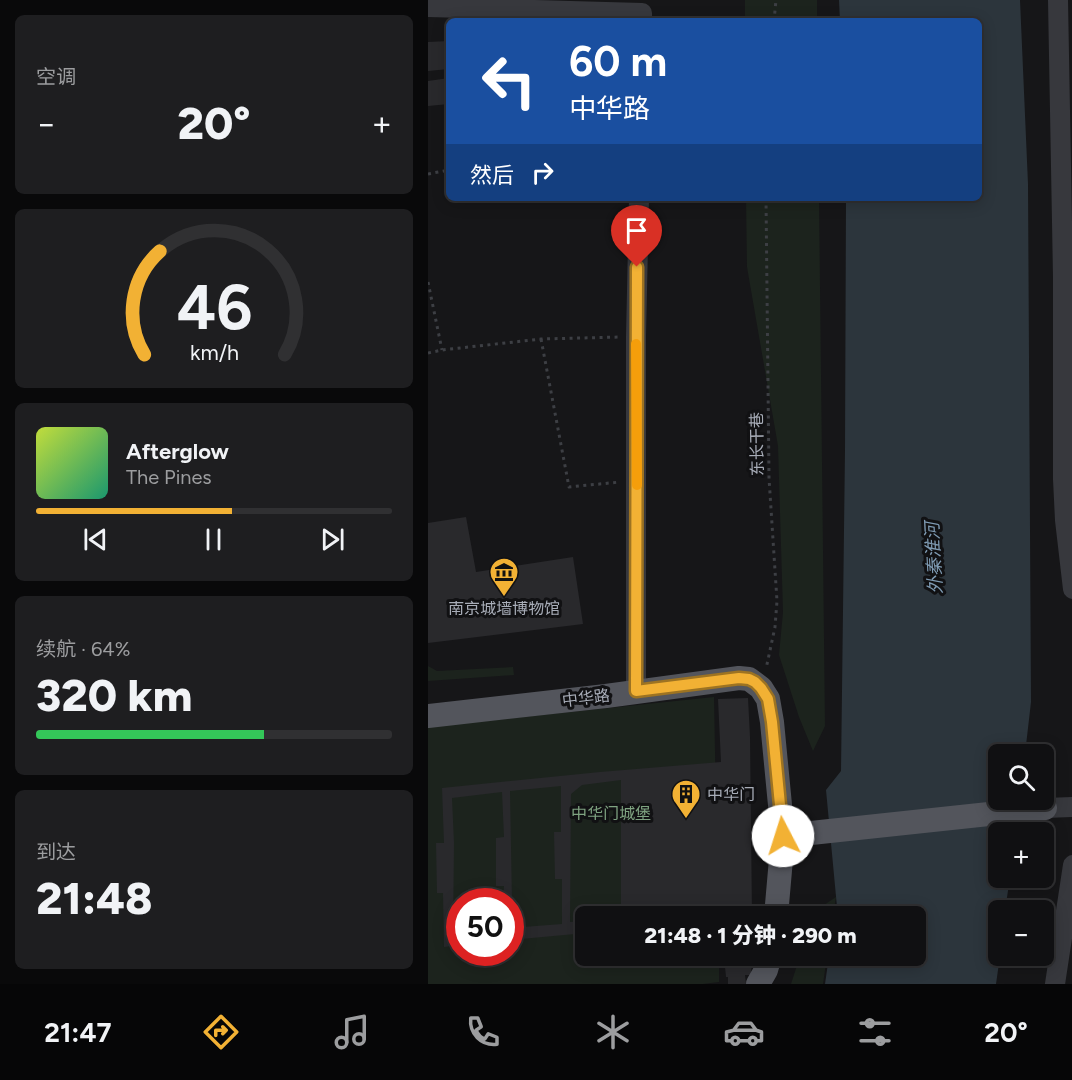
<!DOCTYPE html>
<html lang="zh">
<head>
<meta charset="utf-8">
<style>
	body { margin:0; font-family:Figtree,"Noto Sans SC",sans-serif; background:#1e1e20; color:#f1f3f6; height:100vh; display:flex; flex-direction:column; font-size:22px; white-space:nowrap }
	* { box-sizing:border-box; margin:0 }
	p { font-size:20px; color:#9c9d9f }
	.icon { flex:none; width:33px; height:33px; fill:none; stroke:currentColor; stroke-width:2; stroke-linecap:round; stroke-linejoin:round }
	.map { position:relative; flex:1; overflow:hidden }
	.drawer { display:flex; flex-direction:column; gap:15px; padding:15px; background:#09090a; width:428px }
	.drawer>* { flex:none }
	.top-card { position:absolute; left:18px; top:18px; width:536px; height:183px; border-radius:9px; box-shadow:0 3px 15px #0003,0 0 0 2px #303032; background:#1a4fa0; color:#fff; overflow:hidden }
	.fabs { position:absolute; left:560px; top:744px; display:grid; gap:12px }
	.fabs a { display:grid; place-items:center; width:66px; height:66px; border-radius:9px; background:#101012; box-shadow:0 3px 15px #0003,0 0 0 2px #303032; font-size:30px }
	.speed { position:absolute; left:18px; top:888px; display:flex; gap:12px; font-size:30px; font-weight:700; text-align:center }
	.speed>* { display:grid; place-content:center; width:78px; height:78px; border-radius:50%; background:#101012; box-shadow:0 3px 15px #0003,0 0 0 2px #303032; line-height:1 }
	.speed .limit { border:9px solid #d22; background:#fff; color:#111 }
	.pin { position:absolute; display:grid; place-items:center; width:51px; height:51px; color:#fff; margin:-62px -26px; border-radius:50% 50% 50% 0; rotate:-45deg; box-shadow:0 0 6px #0007 }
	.pin .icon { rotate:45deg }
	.me { position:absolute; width:66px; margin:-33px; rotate:355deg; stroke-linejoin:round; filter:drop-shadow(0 0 4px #0008) }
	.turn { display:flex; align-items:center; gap:21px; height:126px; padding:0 24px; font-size:27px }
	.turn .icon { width:78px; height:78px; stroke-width:2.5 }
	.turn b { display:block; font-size:42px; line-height:51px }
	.then { display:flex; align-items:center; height:57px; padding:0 24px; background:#0003; gap:12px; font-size:22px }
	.big { font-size:45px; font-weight:800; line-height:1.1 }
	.drawer .card { flex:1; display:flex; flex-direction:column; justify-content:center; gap:9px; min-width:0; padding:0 21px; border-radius:9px; background:#1e1e20 }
	.drawer .dial { align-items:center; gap:0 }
	.dial svg { height:156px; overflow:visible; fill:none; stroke:#303032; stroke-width:7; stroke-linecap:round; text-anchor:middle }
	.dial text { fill:#f1f3f6; stroke:none }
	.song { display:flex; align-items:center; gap:18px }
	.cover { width:72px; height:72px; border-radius:9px; background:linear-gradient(135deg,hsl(70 70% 55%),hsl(160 70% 35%)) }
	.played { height:6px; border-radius:3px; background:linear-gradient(90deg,#f2b134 55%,#303032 55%) }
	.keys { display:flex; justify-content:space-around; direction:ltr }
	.heat { display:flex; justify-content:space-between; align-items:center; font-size:33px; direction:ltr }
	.charge { height:9px; border-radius:4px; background:linear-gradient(90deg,#34c759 64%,#303032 0) }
	.trip { position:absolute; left:147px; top:906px; width:351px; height:60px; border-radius:9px; background:#101012; box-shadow:0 3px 15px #0003,0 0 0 2px #303032; font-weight:800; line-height:60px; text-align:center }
	.tabs { display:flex; height:96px; justify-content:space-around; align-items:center; background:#060607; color:#9c9d9f }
	.tabs .icon { width:42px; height:42px }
	.tabs .current { color:#f2b134 }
	.tabs b { font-size:27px; color:#f1f3f6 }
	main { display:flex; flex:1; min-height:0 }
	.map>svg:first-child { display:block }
</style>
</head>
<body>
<main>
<section class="drawer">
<div class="card"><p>空调</p>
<div class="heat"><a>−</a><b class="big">20°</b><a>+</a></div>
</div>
<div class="card dial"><svg viewBox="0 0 100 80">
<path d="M14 69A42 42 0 1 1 86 69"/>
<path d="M14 69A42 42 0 0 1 22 16" stroke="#f2b134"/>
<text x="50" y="56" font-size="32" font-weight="700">46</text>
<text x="50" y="72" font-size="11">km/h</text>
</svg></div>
<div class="card">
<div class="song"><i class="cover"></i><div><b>Afterglow</b><p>The Pines</p></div></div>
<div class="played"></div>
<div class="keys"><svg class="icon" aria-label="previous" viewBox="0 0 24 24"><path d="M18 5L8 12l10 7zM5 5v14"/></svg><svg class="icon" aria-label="pause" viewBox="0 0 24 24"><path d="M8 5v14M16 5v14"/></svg><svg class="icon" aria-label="next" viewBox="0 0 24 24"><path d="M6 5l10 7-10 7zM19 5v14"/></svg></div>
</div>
<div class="card"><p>续航 · 64%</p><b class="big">320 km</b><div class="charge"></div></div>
<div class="card"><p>到达</p><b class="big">21:48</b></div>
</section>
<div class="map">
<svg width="645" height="984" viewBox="0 0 645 984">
	<rect width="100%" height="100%" fill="#161618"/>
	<g fill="#1c231d" fill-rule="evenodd">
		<rect x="317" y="0" width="72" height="21"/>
		<polygon points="318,198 391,198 397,726 385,751 371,717 351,655 355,612 350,446 319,267"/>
		<polygon points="0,666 9,671 85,667 86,675 0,681"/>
		<path d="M286,697L290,916H158V956H291V982L275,984H0V727ZM32,902H82V952H32Z"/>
		<polygon points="408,897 405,916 383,916 384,913"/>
		<polygon points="372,956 399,956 395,984 363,984"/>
	</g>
	<polygon fill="#2c353c" points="411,0 592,0 600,184 603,702 597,754 570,754 570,800 591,800 587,832 570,832 570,878 582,878 577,910 570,910 570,956 572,956 568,984 397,984 401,956 488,956 488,916 408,916 409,907 398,790 413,771 417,450 418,198 550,198 550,21 412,21"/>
	<g fill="#29292c">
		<polygon points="21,41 21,69 0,71 0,42"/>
		<polygon points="21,78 21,104 0,106 0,81"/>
		<polygon points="38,517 48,572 145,557 155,624 0,643 0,523"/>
		<polygon points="320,698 322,737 324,916 193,916 193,780 154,785 143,794 142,922 158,921 158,933 82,940 82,928 134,924 134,879 127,879 126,832 133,832 133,786 82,791 84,902 75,902 76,886 68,886 68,838 76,837 74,792 24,798 26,843 25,936 32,934 32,945 16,947 15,893 9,893 8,843 16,843 14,788 172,772 293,762 290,699"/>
		<polygon points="296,956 324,956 323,975 317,975 318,984 300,984 300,977 298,977"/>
	</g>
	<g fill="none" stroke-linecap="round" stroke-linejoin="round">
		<g stroke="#3d3f44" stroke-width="3" stroke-dasharray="3 4.5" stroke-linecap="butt">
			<polyline points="346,21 348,0"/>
			<polyline points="0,174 21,170"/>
			<polyline points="338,198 341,478 349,601 347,627 338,669"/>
			<polyline points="0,282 14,350"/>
			<polyline points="113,339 141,487 192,482"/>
			<polyline points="0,353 14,350 113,339 192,337"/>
		</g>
		<g stroke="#37383d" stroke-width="20">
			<polyline points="630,0 635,277 635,479 637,520 645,589"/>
			<polyline points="0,7 214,13 214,21"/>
			<polyline points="208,691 208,337 211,198"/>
			<polyline points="617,808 645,807"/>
			<polyline points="627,984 645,865"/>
		</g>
		<g stroke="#53555c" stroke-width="24">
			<polyline points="0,716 178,696 311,678 321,679 333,688 340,699 344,722 355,836 348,916"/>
			<polyline points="355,836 617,808"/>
			<polyline points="330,984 338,970 342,956"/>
		</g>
	</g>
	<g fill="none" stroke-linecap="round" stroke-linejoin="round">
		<g stroke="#9d7322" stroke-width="15">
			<polyline id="route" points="209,267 208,691 311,678 321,679 327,682 333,688 340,699 344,722 355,836"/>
		</g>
		<use href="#route" stroke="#f2b134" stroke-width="10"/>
		<polyline stroke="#f59e0b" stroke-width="10" points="208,344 209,485"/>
	</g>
	<defs>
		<g id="museum-pin" transform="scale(1.5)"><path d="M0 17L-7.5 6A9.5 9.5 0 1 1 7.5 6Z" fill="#f2b134" stroke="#111113"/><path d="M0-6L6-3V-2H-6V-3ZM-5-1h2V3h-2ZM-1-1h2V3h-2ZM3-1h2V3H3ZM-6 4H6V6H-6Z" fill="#111"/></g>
		<g id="building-pin" transform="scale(1.5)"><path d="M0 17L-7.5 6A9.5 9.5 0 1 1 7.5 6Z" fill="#f2b134" stroke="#111113"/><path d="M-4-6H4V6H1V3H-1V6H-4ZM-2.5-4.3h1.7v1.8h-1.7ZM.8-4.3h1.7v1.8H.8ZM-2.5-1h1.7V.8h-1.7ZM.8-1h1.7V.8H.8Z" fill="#111"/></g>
	</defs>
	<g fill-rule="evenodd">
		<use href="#museum-pin" x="76" y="572"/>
		<use href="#building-pin" x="258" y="794"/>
	</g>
	<g text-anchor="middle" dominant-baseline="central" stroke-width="6" stroke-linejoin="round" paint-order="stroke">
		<g font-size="16" fill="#a8adb8" stroke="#111113">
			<text transform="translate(329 444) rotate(-91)">东长干巷</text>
			<text transform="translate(158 698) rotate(-7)">中华路</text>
		</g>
		<g font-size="16" fill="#a8adb8" stroke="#111113">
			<text x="76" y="608">南京城墙博物馆</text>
			<text x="279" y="794" text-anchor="start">中华门</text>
		</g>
		<g font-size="16" fill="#7fa381" stroke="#111113">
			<text x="183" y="813">中华门城堡</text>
		</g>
		<g font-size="18" font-style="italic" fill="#7f9bb3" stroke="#111113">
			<text transform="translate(506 558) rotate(-93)">外秦淮河</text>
		</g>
	</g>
</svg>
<div class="fabs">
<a><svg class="icon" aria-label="search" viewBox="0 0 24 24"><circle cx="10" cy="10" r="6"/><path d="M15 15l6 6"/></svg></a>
<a>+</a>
<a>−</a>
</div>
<div class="speed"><div class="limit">50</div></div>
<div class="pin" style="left:209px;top:267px;background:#d93025"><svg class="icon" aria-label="arrive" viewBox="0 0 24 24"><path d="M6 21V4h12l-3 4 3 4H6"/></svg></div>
<svg class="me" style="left:355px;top:836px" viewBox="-20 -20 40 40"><circle r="19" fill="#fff"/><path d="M0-13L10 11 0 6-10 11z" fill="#f2b134"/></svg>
<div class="trip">21:48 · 1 分钟 · 290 m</div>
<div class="top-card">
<div class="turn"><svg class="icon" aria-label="left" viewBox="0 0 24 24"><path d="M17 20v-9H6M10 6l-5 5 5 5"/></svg><div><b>60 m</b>中华路</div></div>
<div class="then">然后<svg class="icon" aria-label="right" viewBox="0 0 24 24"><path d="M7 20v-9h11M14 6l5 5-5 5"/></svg></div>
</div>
</div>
</main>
<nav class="tabs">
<b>21:47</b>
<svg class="icon current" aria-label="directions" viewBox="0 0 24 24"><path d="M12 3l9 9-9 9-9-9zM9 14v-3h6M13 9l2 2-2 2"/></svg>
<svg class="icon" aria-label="music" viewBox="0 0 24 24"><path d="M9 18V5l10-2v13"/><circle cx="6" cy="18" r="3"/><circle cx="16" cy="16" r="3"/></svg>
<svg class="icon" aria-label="phone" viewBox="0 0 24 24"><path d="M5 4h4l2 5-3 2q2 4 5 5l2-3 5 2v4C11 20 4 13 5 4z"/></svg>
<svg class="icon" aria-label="climate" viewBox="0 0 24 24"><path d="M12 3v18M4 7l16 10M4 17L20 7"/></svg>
<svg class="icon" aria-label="car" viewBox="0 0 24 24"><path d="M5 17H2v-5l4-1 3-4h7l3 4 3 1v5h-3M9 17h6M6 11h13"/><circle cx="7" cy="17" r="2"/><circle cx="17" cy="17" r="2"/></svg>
<svg class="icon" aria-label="filters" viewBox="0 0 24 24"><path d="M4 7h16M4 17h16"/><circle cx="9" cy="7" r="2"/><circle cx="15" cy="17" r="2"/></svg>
<b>20°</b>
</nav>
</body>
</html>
